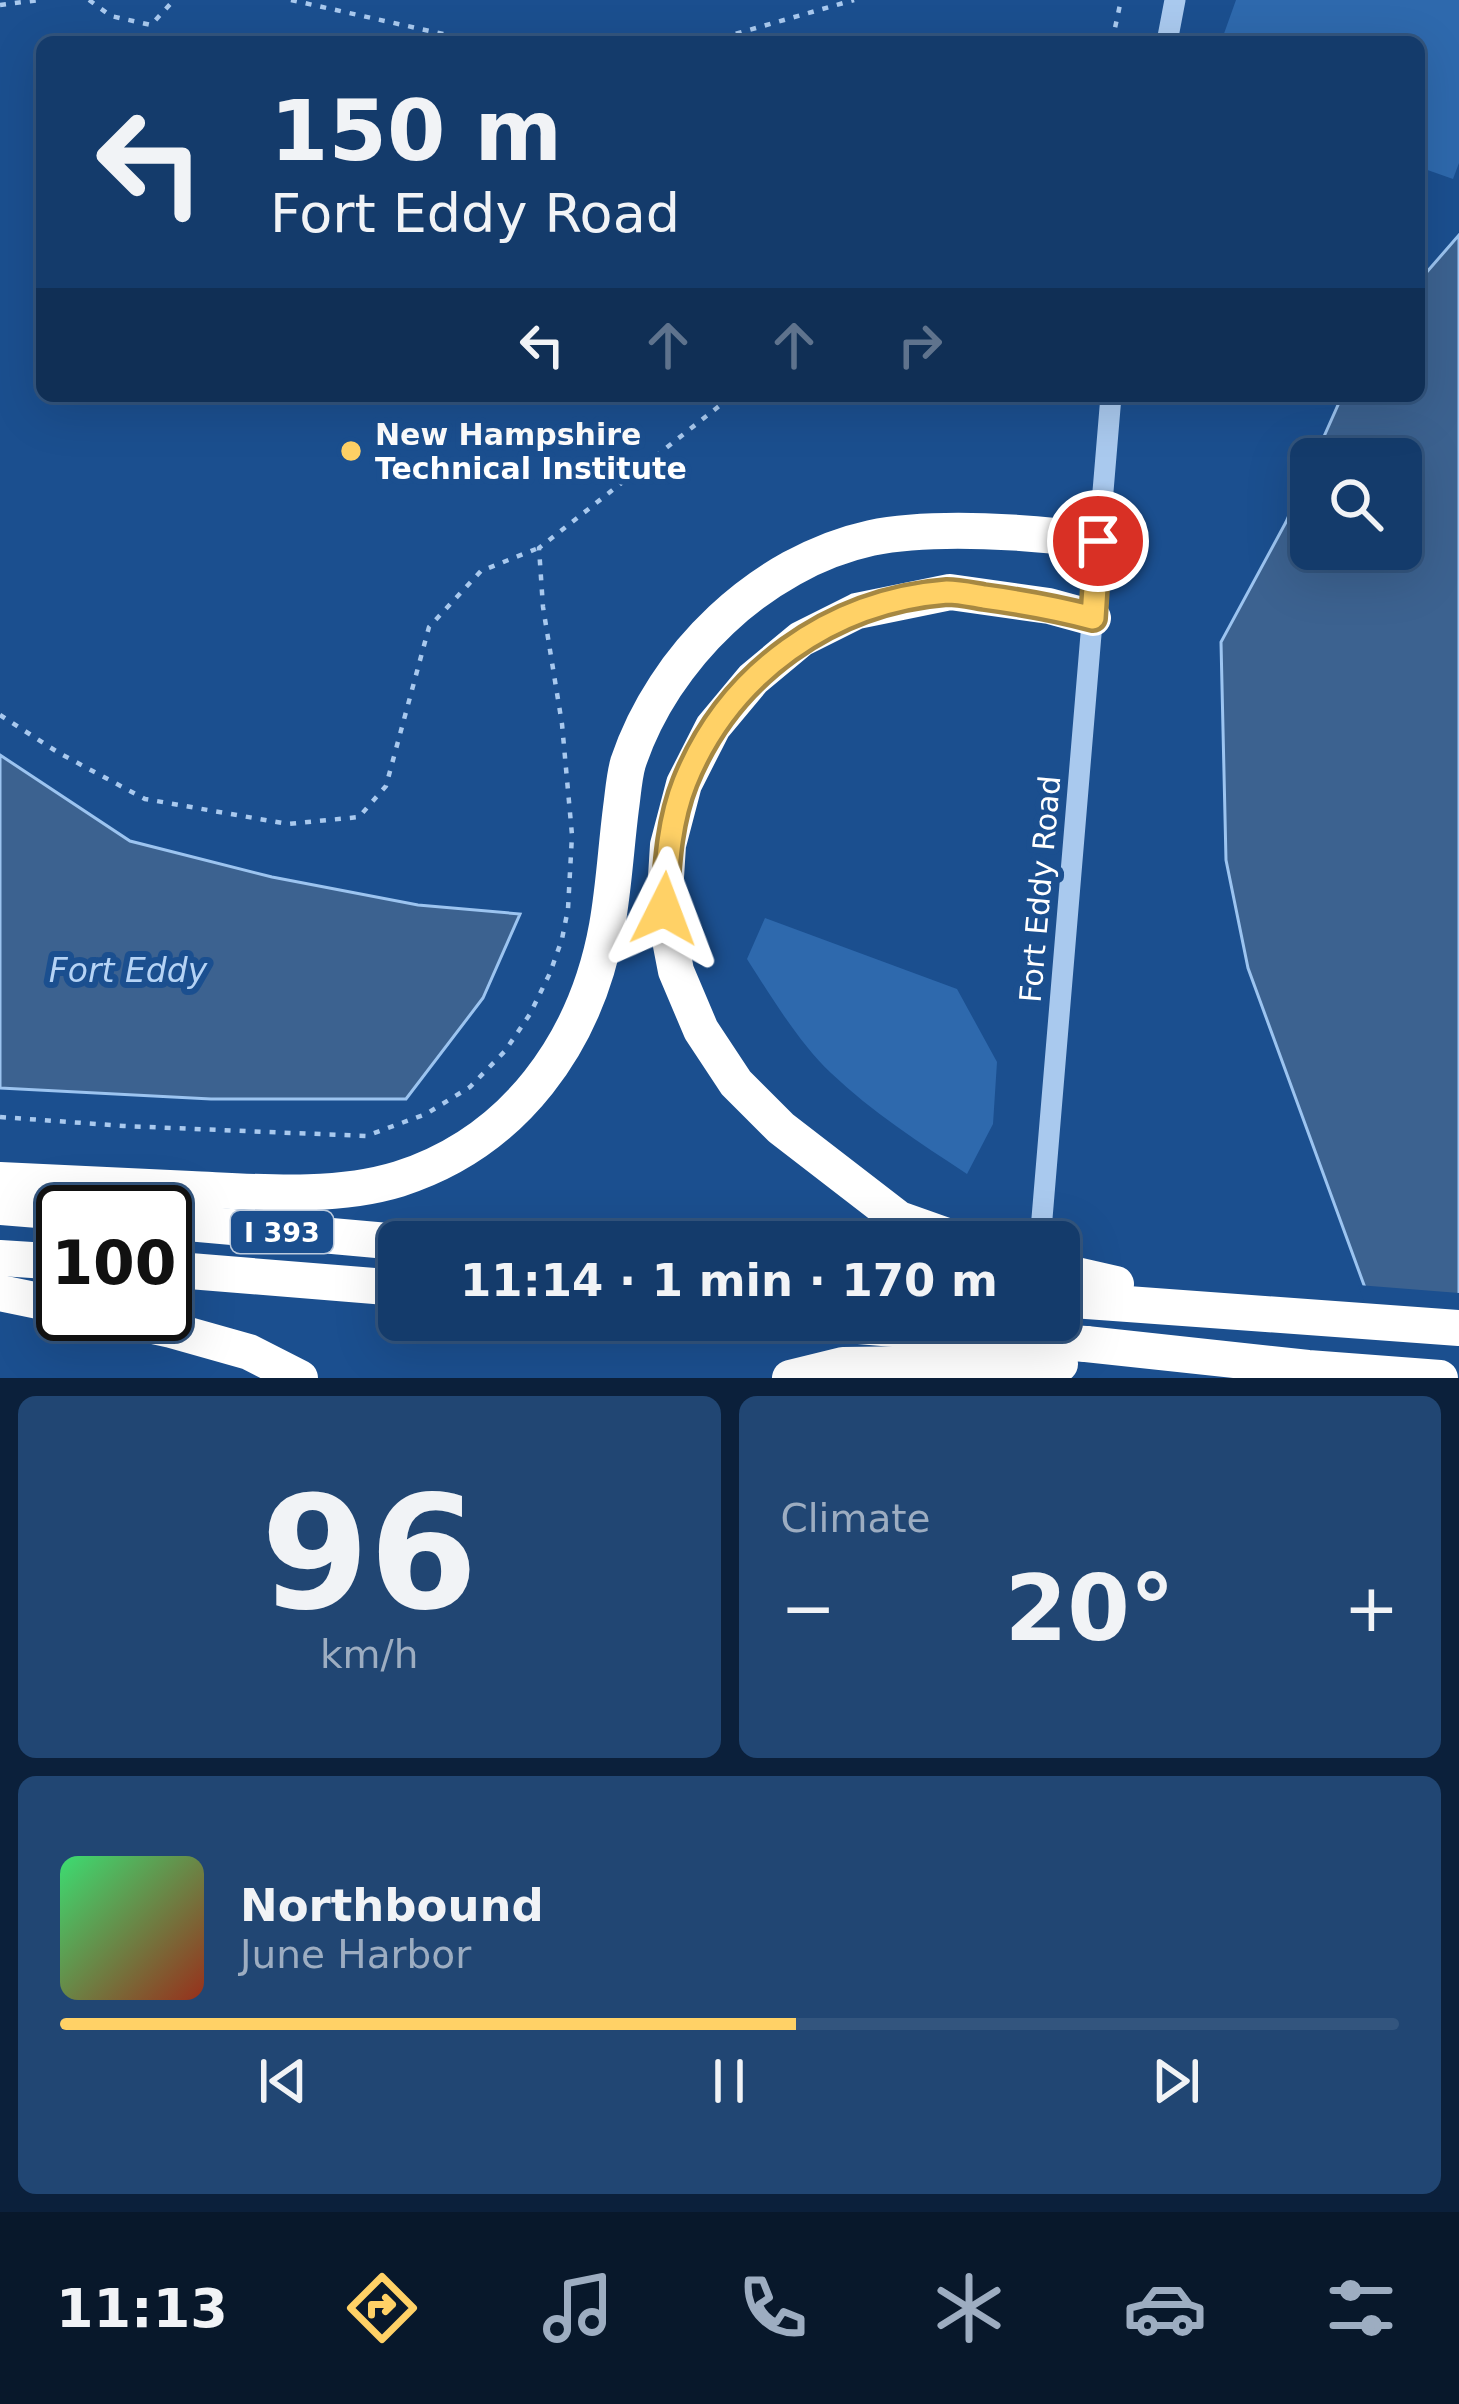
<!DOCTYPE html>
<html lang="en">
<head>
<meta charset="utf-8">
<style>
	body { margin:0; font-family:"DejaVu Sans",sans-serif; background:#214673; color:#f1f3f6; height:100vh; display:flex; flex-direction:column; font-size:45px; white-space:nowrap }
	* { box-sizing:border-box; margin:0 }
	p { font-size:39px; color:#9dadc1 }
	.icon { flex:none; width:66px; height:66px; fill:none; stroke:currentColor; stroke-width:2; stroke-linecap:round; stroke-linejoin:round }
	.map { position:relative; height:1378px; overflow:hidden }
	.sheet { display:flex; flex-direction:column; gap:18px; padding:18px; background:#0b203b; flex:1 }
	.sheet>* { flex:none }
	.top-card { position:absolute; left:36px; top:36px; width:1389px; height:366px; border-radius:18px; box-shadow:0 12px 48px #0002,0 0 0 3px #33557e; background:#143b6b; color:#f1f3f6; overflow:hidden }
	.tools { position:absolute; left:1290px; top:438px; display:grid; gap:24px }
	.tools a { display:grid; place-items:center; width:132px; height:132px; border-radius:18px; background:#143b6b; box-shadow:0 12px 48px #0002,0 0 0 3px #33557e; font-size:60px }
	.speed { position:absolute; left:36px; top:1185px; display:flex; gap:24px; font-size:60px; font-weight:700; text-align:center }
	.speed>* { display:grid; place-content:center; width:156px; height:156px; border-radius:50%; background:#143b6b; box-shadow:0 12px 48px #0002,0 0 0 3px #33557e; line-height:1 }
	.speed .limit { border:6px solid #111; border-radius:18px; background:#fff; color:#111 }
	.pin { position:absolute; display:grid; place-items:center; width:102px; height:102px; color:#fff; margin:-51px; border:6px solid #fff; border-radius:50%; box-shadow:0 3px 12px #0007 }
	.me { position:absolute; width:132px; margin:-66px; rotate:3deg; stroke-linejoin:round; filter:drop-shadow(0 0 9px #0008) }
	.turn { display:flex; align-items:center; gap:42px; height:252px; padding:0 36px; font-size:54px }
	.turn .icon { width:156px; height:156px; stroke-width:2.5 }
	.turn b { display:block; font-size:84px; line-height:102px }
	.lanes { display:flex; align-items:center; height:114px; padding:0 36px; background:#0003; justify-content:center; gap:60px; direction:ltr }
	.lanes .off { opacity:.35 }
	.big { font-size:90px; font-weight:600; line-height:1.1 }
	.sheet .tile { flex:1; display:flex; flex-direction:column; justify-content:center; gap:18px; min-width:0; padding:0 42px; border-radius:18px; background:#214673 }
	.sheet .dial { align-items:center; gap:0 }
	.dial b { font-size:156px; line-height:1 }
	.song { display:flex; align-items:center; gap:36px }
	.cover { width:144px; height:144px; border-radius:18px; background:linear-gradient(135deg,hsl(140 70% 55%),hsl(10 70% 35%)) }
	.played { height:12px; border-radius:6px; background:linear-gradient(90deg,#ffd166 55%,#33557e 55%) }
	.keys { display:flex; justify-content:space-around; direction:ltr }
	.heat { display:flex; justify-content:space-between; align-items:center; font-size:66px; direction:ltr }
	.sheet .tiles { flex:1; display:grid; gap:18px; grid-template-columns:1fr 1fr }
	.tile:last-child { grid-column:span 2 }
	.trip { position:absolute; left:378px; top:1221px; width:702px; height:120px; border-radius:18px; background:#143b6b; box-shadow:0 12px 48px #0002,0 0 0 3px #33557e; font-weight:600; line-height:120px; text-align:center }
	.tab-bar { display:flex; height:192px; justify-content:space-around; align-items:center; background:#08182b; color:#9dadc1 }
	.tab-bar .icon { width:84px; height:84px }
	.tab-bar .on { color:#ffd166 }
	.tab-bar b { font-size:54px; color:#f1f3f6 }
	.map>svg:first-child { display:block }
</style>
</head>
<body>
<div class="map">
<svg width="1459" height="1378" viewBox="0 0 1459 1378">
	<rect width="100%" height="100%" fill="#1b4f8f"/>
	<g fill="#2e69ad">
		<polygon points="1236,0 1459,0 1459,163 1453,179 1419,167 1419,42 1221,42"/>
		<path d="M765,918L957,989L997,1062L993,1124L967,1174C920,1143 872,1112 831,1073C799,1043 770,995 747,959Z"/>
	</g>
	<g fill="#3c6290" stroke="#9cc4f0" stroke-width="3">
		<polygon points="1459,235 1459,1378 1398,1378 1248,968 1226,860 1221,642 1286,522 1311,465 1311,549 1401,549 1401,459 1314,459 1342,396 1419,396 1419,281"/>
		<polygon points="0,755 130,841 272,877 418,905 520,914 483,998 406,1099 211,1099 0,1088"/>
	</g>
	<polygon fill="#1b4f8f" points="1358,1285 1459,1293 1459,1378 1392,1378"/>
	<g fill="none" stroke-linecap="round" stroke-linejoin="round">
		<g stroke="#a9c9ee" stroke-width="4.5" stroke-dasharray="6 9" stroke-linecap="butt">
			<polyline points="89,0 111,16 151,25 174,0"/>
			<polyline points="291,0 479,42"/>
			<polyline points="0,5 39,0"/>
			<polyline points="707,42 854,0"/>
			<polyline points="1112,42 1121,0"/>
			<polyline points="0,715 59,753 145,799 288,824 359,817 386,786 429,627 481,571 536,549"/>
			<polyline points="0,1117 124,1126 366,1136 426,1114 470,1087 505,1051 530,1014 550,973 562,939 568,909 572,835 562,724 543,607 539,548 732,396"/>
		</g>
		<g stroke="#a9c9ee" stroke-width="21">
			<polyline points="1167,42 1175,0"/>
			<polyline points="1040,1242 1111,396"/>
		</g>
		<g stroke="#fff" stroke-width="36">
			<path d="M0,1180C64,1183 127,1186 191,1189C258,1192 334,1199 399,1179C515,1142 586,1042 607,926C614,887 616,847 621,808C623,794 624,777 628,763C663,657 761,562 871,538C934,525 1035,532 1098,541"/>
			<polyline points="0,1207 63,1212"/>
			<polyline points="165,1221 399,1242"/>
			<polyline points="964,1242 899,1219 781,1128 736,1083 701,1030 676,971 664,909 668,845 684,784 713,727 753,679 801,639 857,611 950,592 1049,606 1093,618"/>
			<polyline points="0,1258 63,1262"/>
			<polyline points="165,1269 399,1288"/>
			<polyline points="1059,1271 1116,1284"/>
			<polyline points="0,1293 63,1306"/>
			<polyline points="1059,1299 1459,1328"/>
			<polyline points="98,1314 171,1330 249,1352 300,1378"/>
			<polyline points="789,1320 999,1338"/>
			<polyline points="1086,1344 1308,1368 1440,1378"/>
			<polyline points="790,1378 843,1365 997,1363"/>
		</g>
		<g stroke="#fff" stroke-width="36">
			<polyline points="999,1338 1086,1344"/>
			<polyline points="997,1363 1060,1364"/>
		</g>
	</g>
	<g fill="none" stroke-linecap="round" stroke-linejoin="round">
		<g stroke="#a68842" stroke-width="30">
			<path id="route" d="M664,909C667,866 669,822 685,782C729,673 831,601 947,592C959,592 972,595 984,597C1021,602 1056,608 1093,618L1098,541"/>
		</g>
		<use href="#route" stroke="#ffd166" stroke-width="21"/>
	</g>
	<circle fill="#ffd166" stroke="#1b4f8f" stroke-width="4.5" cx="351" cy="451" r="12"/>
	<g text-anchor="middle" dominant-baseline="central" stroke-width="12" stroke-linejoin="round" paint-order="stroke">
		<rect fill="#1b4f8f" stroke="#bbcadd" stroke-width="3" x="231" y="1211" width="102" height="42" rx="9"/>
		<g font-size="27" font-weight="bold" fill="#fff">
			<text x="282" y="1232">I 393</text>
		</g>
		<g font-size="30" font-weight="bold" fill="#fff" stroke="#1b4f8f" text-anchor="start">
			<text x="375" y="434">New Hampshire<tspan x="375" dy="34">Technical Institute</tspan></text>
		</g>
		<g font-size="30" fill="#fff" stroke="#1b4f8f">
			<text transform="translate(1040 889) rotate(-85)">Fort Eddy Road</text>
		</g>
		<g font-size="33" font-style="italic" fill="#b5d3f5" stroke="#1b4f8f">
			<text x="128" y="970">Fort Eddy</text>
		</g>
	</g>
</svg>
<div class="tools">
<a><svg class="icon" aria-label="search" viewBox="0 0 24 24"><circle cx="10" cy="10" r="6"/><path d="M15 15l6 6"/></svg></a>
</div>
<div class="speed"><div class="limit">100</div></div>
<div class="pin" style="left:1098px;top:541px;background:#d93025"><svg class="icon" aria-label="arrive" viewBox="0 0 24 24"><path d="M6 21V4h12l-3 4 3 4H6"/></svg></div>
<svg class="me" style="left:664px;top:909px" viewBox="-20 -20 40 40"><path d="M0-17L14 15 0 8-14 15z" fill="#ffd166" stroke="#fff" stroke-width="4"/></svg>
<div class="trip">11:14 · 1 min · 170 m</div>
<div class="top-card">
<div class="turn"><svg class="icon" aria-label="left" viewBox="0 0 24 24"><path d="M17 20v-9H6M10 6l-5 5 5 5"/></svg><div><b>150 m</b>Fort Eddy Road</div></div>
<div class="lanes"><svg class="icon" aria-label="left" viewBox="0 0 24 24"><path d="M17 20v-9H6M10 6l-5 5 5 5"/></svg><svg class="icon off" aria-label="ahead" viewBox="0 0 24 24"><path d="M12 20V5M6 11l6-6 6 6"/></svg><svg class="icon off" aria-label="ahead" viewBox="0 0 24 24"><path d="M12 20V5M6 11l6-6 6 6"/></svg><svg class="icon off" aria-label="right" viewBox="0 0 24 24"><path d="M7 20v-9h11M14 6l5 5-5 5"/></svg></div>
</div>
</div>
<section class="sheet">
<div class="tiles">
<div class="tile dial"><b>96</b><p>km/h</p></div>
<div class="tile"><p>Climate</p>
<div class="heat"><a>−</a><b class="big">20°</b><a>+</a></div>
</div>
<div class="tile">
<div class="song"><i class="cover"></i><div><b>Northbound</b><p>June Harbor</p></div></div>
<div class="played"></div>
<div class="keys"><svg class="icon" aria-label="previous" viewBox="0 0 24 24"><path d="M18 5L8 12l10 7zM5 5v14"/></svg><svg class="icon" aria-label="pause" viewBox="0 0 24 24"><path d="M8 5v14M16 5v14"/></svg><svg class="icon" aria-label="next" viewBox="0 0 24 24"><path d="M6 5l10 7-10 7zM19 5v14"/></svg></div>
</div>
</div>
</section>
<nav class="tab-bar">
<b>11:13</b>
<svg class="icon on" aria-label="directions" viewBox="0 0 24 24"><path d="M12 3l9 9-9 9-9-9zM9 14v-3h6M13 9l2 2-2 2"/></svg>
<svg class="icon" aria-label="music" viewBox="0 0 24 24"><path d="M9 18V5l10-2v13"/><circle cx="6" cy="18" r="3"/><circle cx="16" cy="16" r="3"/></svg>
<svg class="icon" aria-label="phone" viewBox="0 0 24 24"><path d="M5 4h4l2 5-3 2q2 4 5 5l2-3 5 2v4C11 20 4 13 5 4z"/></svg>
<svg class="icon" aria-label="climate" viewBox="0 0 24 24"><path d="M12 3v18M4 7l16 10M4 17L20 7"/></svg>
<svg class="icon" aria-label="car" viewBox="0 0 24 24"><path d="M5 17H2v-5l4-1 3-4h7l3 4 3 1v5h-3M9 17h6M6 11h13"/><circle cx="7" cy="17" r="2"/><circle cx="17" cy="17" r="2"/></svg>
<svg class="icon" aria-label="filters" viewBox="0 0 24 24"><path d="M4 7h16M4 17h16"/><circle cx="9" cy="7" r="2"/><circle cx="15" cy="17" r="2"/></svg>
</nav>
</body>
</html>
